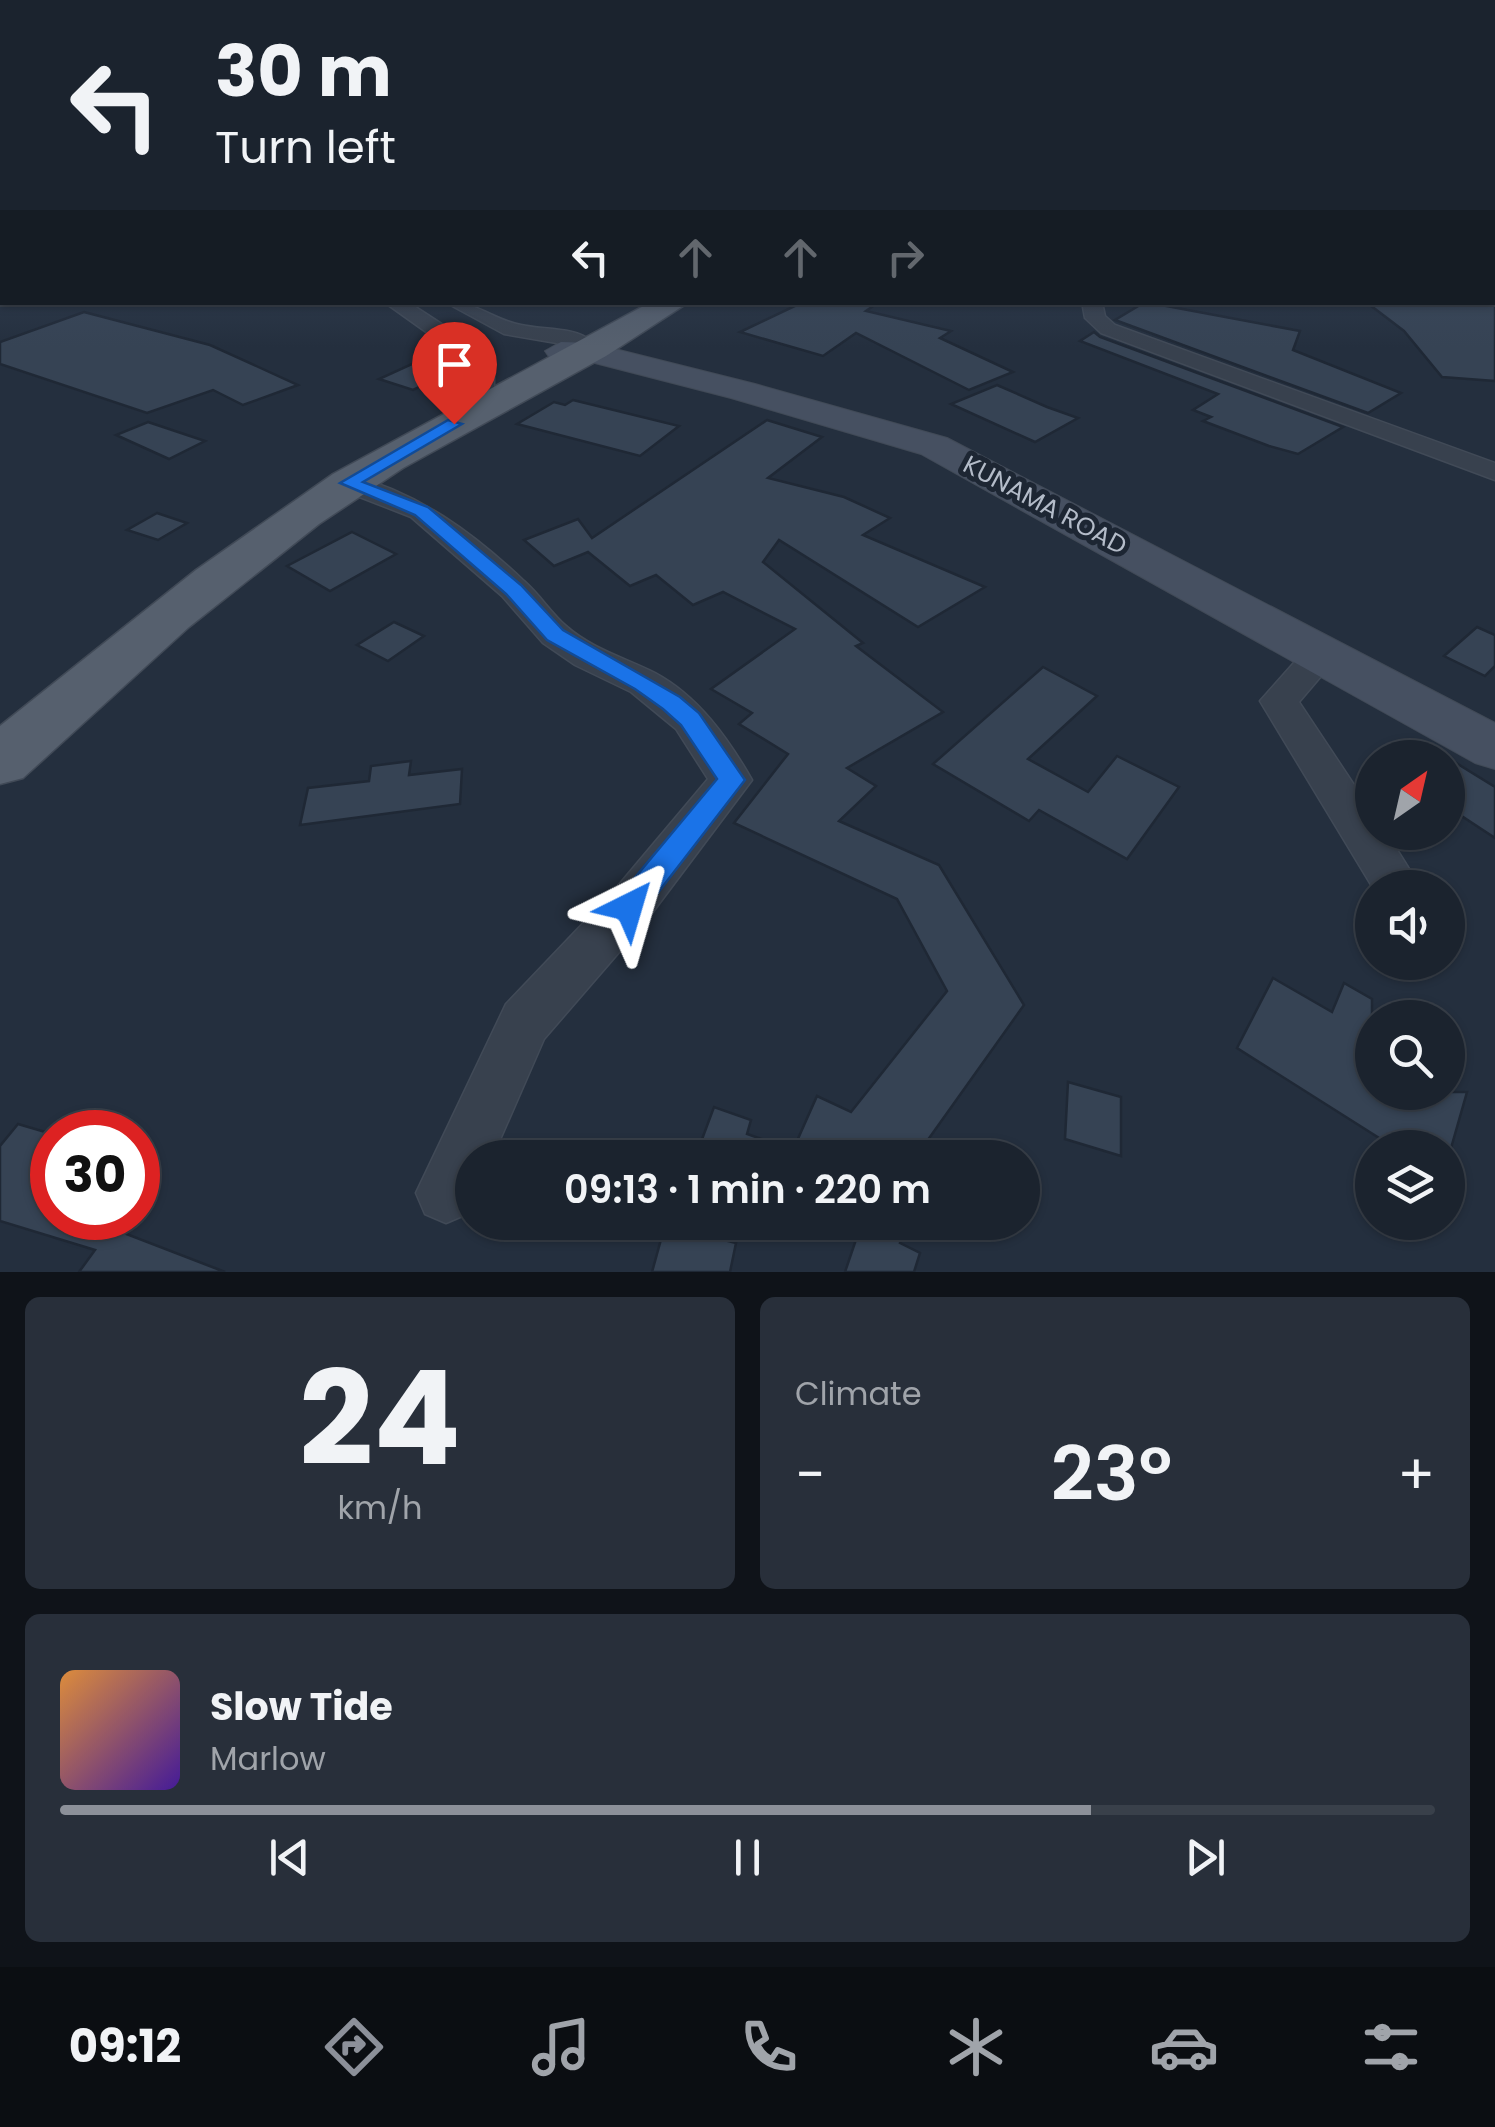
<!DOCTYPE html>
<html lang="en">
<head>
<meta charset="utf-8">
<style>
	body { margin:0; font-family:Poppins,sans-serif; background:#282f3a; color:#f1f3f6; height:100vh; display:flex; flex-direction:column; font-size:38px; white-space:nowrap }
	* { box-sizing:border-box; margin:0 }
	p { font-size:32px; color:#a0a4aa }
	.icon { flex:none; width:55px; height:55px; fill:none; stroke:currentColor; stroke-width:2; stroke-linecap:round; stroke-linejoin:round }
	.map { position:relative; height:1272px; overflow:hidden }
	.panel { display:flex; flex-direction:column; gap:25px; padding:25px; background:#0f1319; flex:1 }
	.panel>* { flex:none }
	.hud { position:absolute; left:0px; top:0px; width:1495px; height:305px; box-shadow:0 2px 8px #0004,0 0 0 2px #39404a; background:#1b232e; color:#f1f3f6; overflow:hidden }
	.needle { width:65px; rotate:34deg }
	.controls { position:absolute; left:1355px; top:740px; display:grid; gap:20px }
	.controls a { display:grid; place-items:center; width:110px; height:110px; border-radius:50%; background:#1b232e; box-shadow:0 2px 8px #0004,0 0 0 2px #39404a; font-size:50px }
	.speed { position:absolute; left:30px; top:1110px; display:flex; gap:20px; font-size:50px; font-weight:700; text-align:center }
	.speed>* { display:grid; place-content:center; width:130px; height:130px; border-radius:50%; background:#1b232e; box-shadow:0 2px 8px #0004,0 0 0 2px #39404a; line-height:1 }
	.speed .limit { border:15px solid #d22; background:#fff; color:#111 }
	.pin { position:absolute; display:grid; place-items:center; width:85px; height:85px; color:#fff; margin:-102px -42px; border-radius:50% 50% 50% 0; rotate:-45deg; box-shadow:0 0 10px #0007 }
	.pin .icon { rotate:45deg }
	.me { position:absolute; width:110px; margin:-55px; rotate:40deg; stroke-linejoin:round; filter:drop-shadow(0 0 8px #0008) }
	.turn { display:flex; align-items:center; gap:35px; height:210px; padding:0 50px; font-size:45px }
	.turn .icon { width:130px; height:130px; stroke-width:2.5 }
	.turn b { display:block; font-size:70px; line-height:85px }
	.lanes { display:flex; align-items:center; height:95px; padding:0 50px; background:#0003; justify-content:center; gap:50px; direction:ltr }
	.lanes .off { opacity:.35 }
	.big { font-size:75px; font-weight:600; line-height:1.1 }
	.panel .card { flex:1; display:flex; flex-direction:column; justify-content:center; gap:15px; min-width:0; padding:0 35px; border-radius:15px; background:#282f3a }
	.panel .dial { align-items:center; gap:0 }
	.dial b { font-size:130px; line-height:1 }
	.song { display:flex; align-items:center; gap:30px }
	.cover { width:120px; height:120px; border-radius:15px; background:linear-gradient(135deg,hsl(30 70% 55%),hsl(260 70% 35%)) }
	.played { height:10px; border-radius:5px; background:linear-gradient(90deg,#8c9099 75%,#39404a 75%) }
	.keys { display:flex; justify-content:space-around; direction:ltr }
	.heat { display:flex; justify-content:space-between; align-items:center; font-size:55px; direction:ltr }
	.panel .tiles { flex:1; display:grid; gap:25px; grid-template-columns:1fr 1fr }
	.card:last-child { grid-column:span 2 }
	.trip { position:absolute; left:455px; top:1140px; width:585px; height:100px; border-radius:50px; background:#1b232e; box-shadow:0 2px 8px #0004,0 0 0 2px #39404a; font-weight:600; line-height:100px; text-align:center }
	.menu { display:flex; height:160px; justify-content:space-around; align-items:center; background:#0b0e12; color:#a0a4aa }
	.menu .icon { width:70px; height:70px }
	.menu .on { color:#8c9099 }
	.menu b { font-size:45px; color:#f1f3f6 }
	.map>svg:first-child { display:block }
</style>
</head>
<body>
<div class="map">
<svg width="1495" height="1272" viewBox="0 0 1495 1272">
	<rect width="100%" height="100%" fill="#242f3e"/>
	<g fill="#364354" stroke="#1f2835" stroke-width="2.5">
		<polygon points="803,302 879,302 866,311 951,331 940,338 1013,372 969,390 856,333 823,356 740,332"/>
		<polygon points="1145,302 1300,331 1293,350 1401,393 1368,413 1115,320"/>
		<polygon points="1366,302 1495,302 1495,381 1442,377 1404,331"/>
		<polygon points="84,312 210,345 298,385 243,405 213,390 147,413 0,364 0,342"/>
		<polygon points="1094,332 1100,337 1343,427 1298,454 1269,446 1203,421 1211,417 1193,410 1218,394 1080,341"/>
		<polygon points="414,363 447,374 413,390 379,379"/>
		<polygon points="997,385 1047,407 1078,418 1035,442 951,404"/>
		<polygon points="573,400 679,426 640,456 517,424 554,402 565,405"/>
		<polygon points="767,420 822,437 768,478 844,497 890,518 863,535 985,587 918,627 779,540 763,562 863,643 856,646 943,712 847,768 876,786 839,821 939,865 1024,1005 915,1158 695,1158 714,1107 751,1120 747,1134 793,1150 817,1096 851,1112 947,991 897,899 734,823 788,754 739,724 752,713 711,689 795,629 723,592 693,605 656,575 630,586 588,552 554,566 524,540 578,519 592,538"/>
		<polygon points="148,422 205,441 169,459 116,435"/>
		<polygon points="157,513 187,523 158,540 127,530"/>
		<polygon points="352,532 396,554 330,591 287,566"/>
		<polygon points="394,622 424,636 388,661 357,645"/>
		<polygon points="1477,627 1495,635 1495,666 1485,676 1444,656"/>
		<polygon points="1043,667 1097,696 1028,759 1088,792 1117,756 1179,787 1127,859 1039,810 1029,821 933,764"/>
		<polygon points="1448,758 1495,787 1495,838 1448,807"/>
		<polygon points="411,761 409,775 462,769 460,804 300,825 308,788 369,781 371,766"/>
		<polygon points="1273,978 1332,1012 1344,983 1372,999 1372,1092 1467,1092 1451,1148 1395,1148 1237,1048"/>
		<polygon points="1068,1082 1121,1097 1121,1156 1065,1139"/>
		<polygon points="18,1124 52,1134 52,1218 85,1218 225,1272 79,1272 95,1250 0,1221 0,1146"/>
		<polygon points="862,1222 908,1222 900,1243 920,1253 914,1272 845,1272"/>
		<polygon points="665,1225 736,1243 730,1272 652,1272"/>
	</g>
	<g fill="none" stroke-linecap="round" stroke-linejoin="round">
		<g stroke="#414a57" stroke-width="3">
			<g id="street">
				<rect x="1492" y="171" width="3" height="8"/>
				<rect x="1492" y="275" width="3" height="12"/>
				<polygon points="384,302 408,302 480,349 494,366 494,394 478,394 472,367 464,359"/>
				<path d="M445,302C479,302 491,319 521,325C542,330 576,327 591,341L580,347L504,334Z"/>
				<polygon points="1082,302 1102,302 1105,316 1115,325 1495,463 1495,480 1101,333 1085,318"/>
				<path d="M349,475C418,492 473,533 524,581C540,595 551,613 566,626C592,649 625,658 655,673C698,696 728,738 752,780L646,921L544,1039L492,1158H472V1202L467,1214L446,1223L425,1214L416,1193L506,1004L612,893L708,779L676,729L631,692L575,665L543,643L502,596L411,517L339,489L335,483L339,477Z"/>
				<polygon points="1321,643 1334,647 1339,655 1299,702 1372,812 1372,832 1386,832 1421,888 1373,888 1260,701 1308,647"/>
			</g>
		</g>
		<g stroke="#414a57" stroke-width="2">
			<polygon id="secondary" points="561,342 591,343 755,384 947,438 1495,723 1495,769 1475,763 921,454 731,398 591,362 550,358 545,351"/>
		</g>
		<g stroke="#414a57" stroke-width="3">
			<g id="primary">
				<polygon points="1492,229 1495,230 1495,246 1492,245"/>
				<polygon points="651,302 689,302 606,356 403,468 319,524 189,627 23,778 0,784 0,726 196,570 333,474"/>
			</g>
		</g>
		<use href="#street" fill="#38414e" fill-rule="evenodd"/>
		<use href="#secondary" fill="#465061" fill-rule="evenodd"/>
		<use href="#primary" fill="#56606e" fill-rule="evenodd"/>
	</g>
	<linearGradient id="sky" x2="0" y2="1"><stop stop-color="#141a22"/><stop offset="0.49" stop-color="#3f4d63"/><stop offset="1" stop-color="#3f4d63" stop-opacity="0"/></linearGradient>
	<rect width="1495" height="347" fill="url(#sky)"/>
	<polygon fill="#1a73e8" stroke="#114b97" stroke-width="2.5" points="448,420 462,424 363,482 428,507 521,585 563,630 680,697 699,713 745,780 640,916 629,920 618,916 614,907 618,898 717,779 681,725 663,709 635,689 547,640 506,594 415,515 340,483"/>
	<g text-anchor="middle" dominant-baseline="central" stroke-width="10" stroke-linejoin="round" paint-order="stroke">
		<g font-size="25" fill="#b4bcc9" stroke="#1d2633">
			<text transform="translate(1045 505) rotate(28)">KUNAMA ROAD</text>
		</g>
	</g>
</svg>
<div class="controls">
<a><svg class="needle" viewBox="-14 -14 28 28"><path d="M0-13l5 13h-10z" fill="#e53935"/><path d="M0 13l5-13h-10z" fill="#a0a4aa"/></svg></a>
<a><svg class="icon" aria-label="sound" viewBox="0 0 24 24"><path d="M4 9h4l5-4v14l-5-4H4zM17 9q2 3 0 6"/></svg></a>
<a><svg class="icon" aria-label="search" viewBox="0 0 24 24"><circle cx="10" cy="10" r="6"/><path d="M15 15l6 6"/></svg></a>
<a><svg class="icon" aria-label="layers" viewBox="0 0 24 24"><path d="M12 4l9 5-9 5-9-5zM3 14l9 5 9-5"/></svg></a>
</div>
<div class="speed"><div class="limit">30</div></div>
<div class="pin" style="left:454px;top:424px;background:#d93025"><svg class="icon" aria-label="arrive" viewBox="0 0 24 24"><path d="M6 21V4h12l-3 4 3 4H6"/></svg></div>
<svg class="me" style="left:629px;top:907px" viewBox="-20 -20 40 40"><path d="M0-17L14 15 0 8-14 15z" fill="#1a73e8" stroke="#fff" stroke-width="4"/></svg>
<div class="trip">09:13 · 1 min · 220 m</div>
<div class="hud">
<div class="turn"><svg class="icon" aria-label="left" viewBox="0 0 24 24"><path d="M17 20v-9H6M10 6l-5 5 5 5"/></svg><div><b>30 m</b>Turn left</div></div>
<div class="lanes"><svg class="icon" aria-label="left" viewBox="0 0 24 24"><path d="M17 20v-9H6M10 6l-5 5 5 5"/></svg><svg class="icon off" aria-label="ahead" viewBox="0 0 24 24"><path d="M12 20V5M6 11l6-6 6 6"/></svg><svg class="icon off" aria-label="ahead" viewBox="0 0 24 24"><path d="M12 20V5M6 11l6-6 6 6"/></svg><svg class="icon off" aria-label="right" viewBox="0 0 24 24"><path d="M7 20v-9h11M14 6l5 5-5 5"/></svg></div>
</div>
</div>
<section class="panel">
<div class="tiles">
<div class="card dial"><b>24</b><p>km/h</p></div>
<div class="card"><p>Climate</p>
<div class="heat"><a>−</a><b class="big">23°</b><a>+</a></div>
</div>
<div class="card">
<div class="song"><i class="cover"></i><div><b>Slow Tide</b><p>Marlow</p></div></div>
<div class="played"></div>
<div class="keys"><svg class="icon" aria-label="previous" viewBox="0 0 24 24"><path d="M18 5L8 12l10 7zM5 5v14"/></svg><svg class="icon" aria-label="pause" viewBox="0 0 24 24"><path d="M8 5v14M16 5v14"/></svg><svg class="icon" aria-label="next" viewBox="0 0 24 24"><path d="M6 5l10 7-10 7zM19 5v14"/></svg></div>
</div>
</div>
</section>
<nav class="menu">
<b>09:12</b>
<svg class="icon on" aria-label="directions" viewBox="0 0 24 24"><path d="M12 3l9 9-9 9-9-9zM9 14v-3h6M13 9l2 2-2 2"/></svg>
<svg class="icon" aria-label="music" viewBox="0 0 24 24"><path d="M9 18V5l10-2v13"/><circle cx="6" cy="18" r="3"/><circle cx="16" cy="16" r="3"/></svg>
<svg class="icon" aria-label="phone" viewBox="0 0 24 24"><path d="M5 4h4l2 5-3 2q2 4 5 5l2-3 5 2v4C11 20 4 13 5 4z"/></svg>
<svg class="icon" aria-label="climate" viewBox="0 0 24 24"><path d="M12 3v18M4 7l16 10M4 17L20 7"/></svg>
<svg class="icon" aria-label="car" viewBox="0 0 24 24"><path d="M5 17H2v-5l4-1 3-4h7l3 4 3 1v5h-3M9 17h6M6 11h13"/><circle cx="7" cy="17" r="2"/><circle cx="17" cy="17" r="2"/></svg>
<svg class="icon" aria-label="filters" viewBox="0 0 24 24"><path d="M4 7h16M4 17h16"/><circle cx="9" cy="7" r="2"/><circle cx="15" cy="17" r="2"/></svg>
</nav>
</body>
</html>
